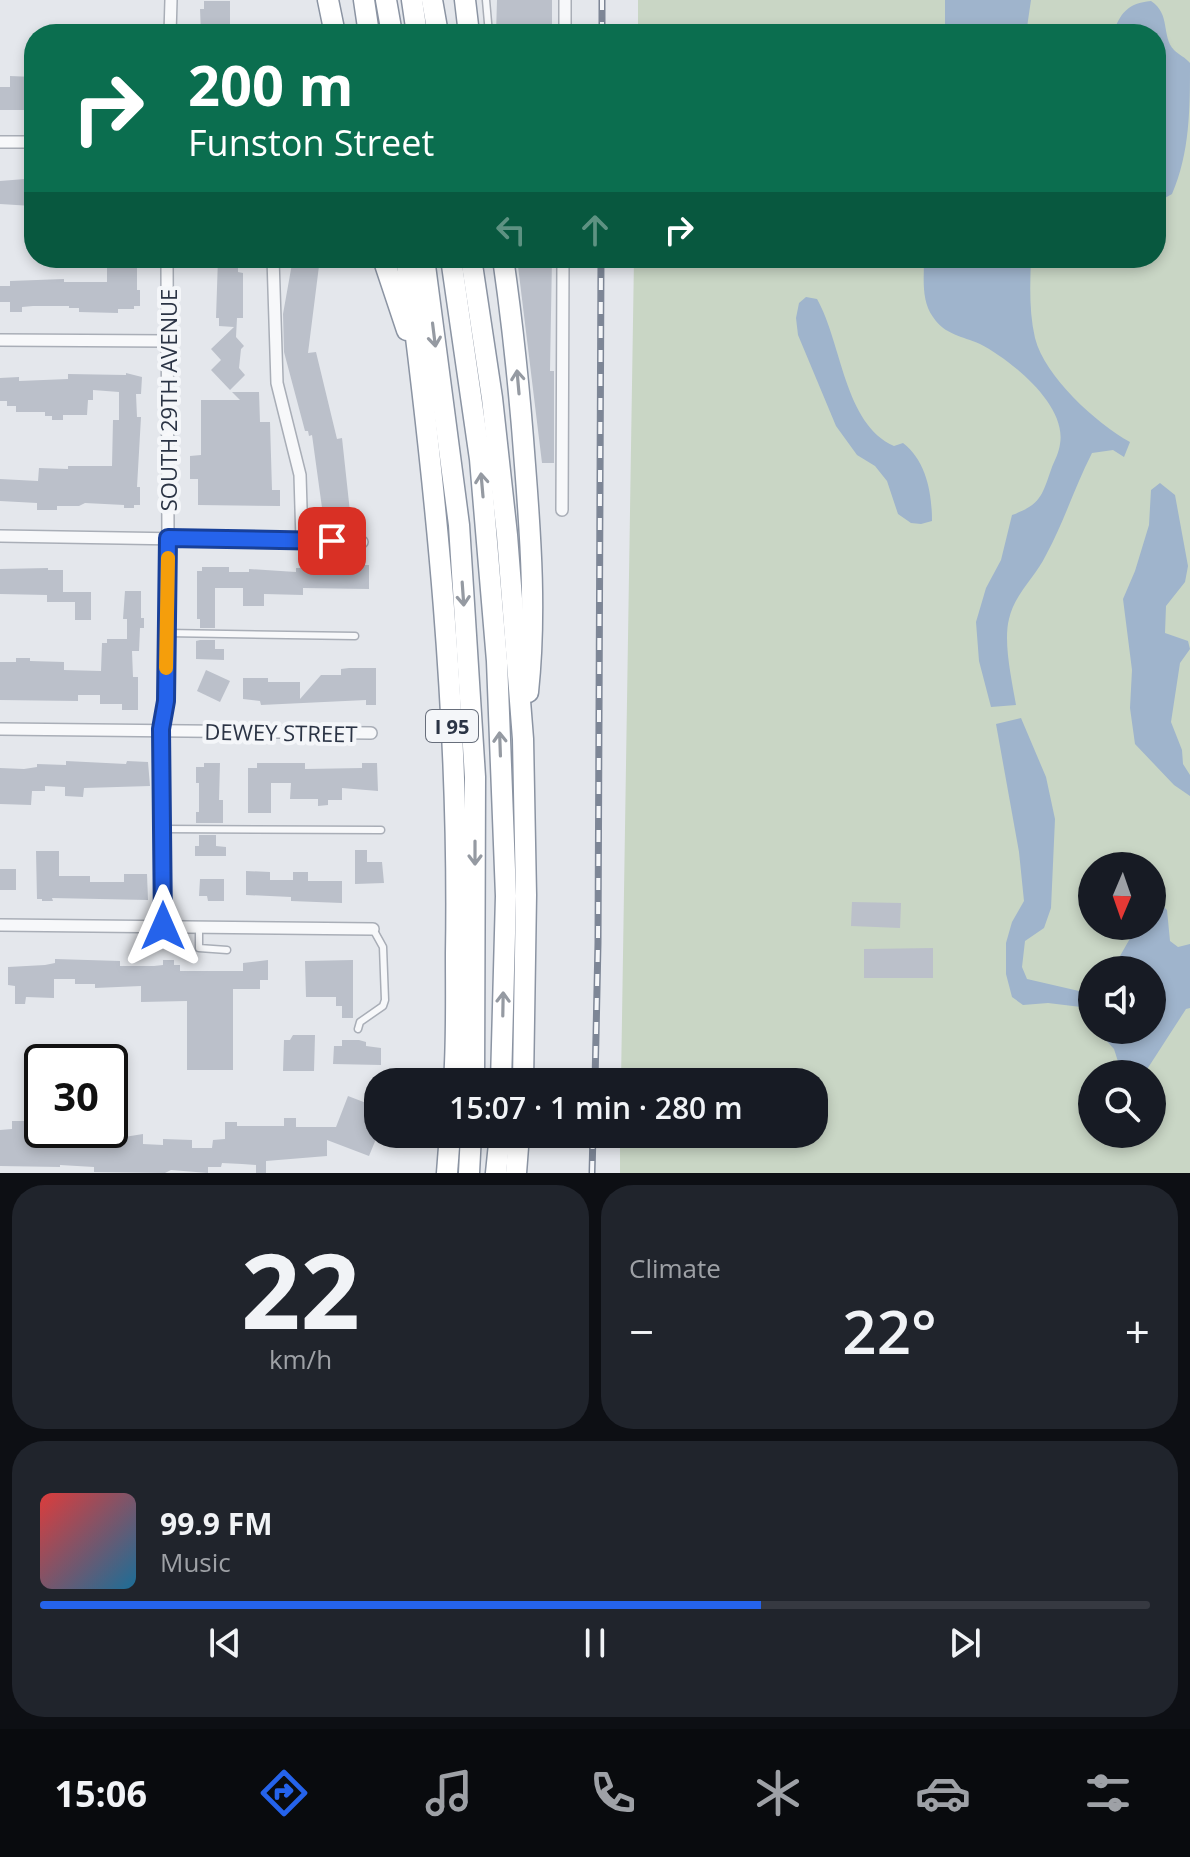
<!DOCTYPE html>
<html lang="en">
<head>
<meta charset="utf-8">
<style>
	body { margin:0; font-family:"Open Sans",sans-serif; background:#20242c; color:#f1f3f6; height:100vh; display:flex; flex-direction:column; font-size:30px; white-space:nowrap }
	* { box-sizing:border-box; margin:0 }
	p { font-size:26px; color:#9ea1a6 }
	.icon { flex:none; width:44px; height:44px; fill:none; stroke:currentColor; stroke-width:2; stroke-linecap:round; stroke-linejoin:round }
	.map { position:relative; height:1173px; overflow:hidden }
	.panel { display:flex; flex-direction:column; gap:12px; padding:12px; background:#0d0f14; flex:1 }
	.panel>* { flex:none }
	.guide { position:absolute; left:24px; top:24px; width:1142px; height:244px; border-radius:32px; box-shadow:0 4px 12px #0003; background:#0b6e4f; color:#fff; overflow:hidden }
	.needle { width:52px; rotate:182deg }
	.tools { position:absolute; left:1078px; top:852px; display:grid; gap:16px }
	.tools a { display:grid; place-items:center; width:88px; height:88px; border-radius:50%; background:#171b24; box-shadow:0 4px 12px #0003; font-size:40px }
	.speed { position:absolute; left:24px; top:1044px; display:flex; gap:16px; font-size:40px; font-weight:700; text-align:center }
	.speed>* { display:grid; place-content:center; width:104px; height:104px; border-radius:50%; background:#171b24; box-shadow:0 4px 12px #0003; line-height:1 }
	.speed .limit { border:4px solid #111; border-radius:12px; background:#fff; color:#111 }
	.pin { position:absolute; display:grid; place-items:center; width:68px; height:68px; color:#fff; margin:-34px; border-radius:16px; box-shadow:0 4px 12px #0006 }
	.me { position:absolute; width:88px; margin:-44px; rotate:0deg; stroke-linejoin:round; filter:drop-shadow(0 0 6px #0008) }
	.turn { display:flex; align-items:center; gap:28px; height:168px; padding:0 32px; font-size:36px }
	.turn .icon { width:104px; height:104px; stroke-width:2.5 }
	.turn b { display:block; font-size:56px; line-height:68px }
	.lanes { display:flex; align-items:center; height:76px; padding:0 32px; background:#0003; justify-content:center; gap:40px; direction:ltr }
	.lanes .off { opacity:.35 }
	.big { font-size:60px; font-weight:600; line-height:1.1 }
	.panel .card { flex:1; display:flex; flex-direction:column; justify-content:center; gap:12px; min-width:0; padding:0 28px; border-radius:32px; background:#20242c }
	.panel .dial { align-items:center; gap:0 }
	.dial b { font-size:104px; line-height:1 }
	.song { display:flex; align-items:center; gap:24px }
	.cover { width:96px; height:96px; border-radius:12px; background:linear-gradient(135deg,hsl(0 70% 55%),hsl(200 70% 35%)) }
	.played { height:8px; border-radius:4px; background:linear-gradient(90deg,#2563eb 65%,#363941 65%) }
	.keys { display:flex; justify-content:space-around; direction:ltr }
	.heat { display:flex; justify-content:space-between; align-items:center; font-size:44px; direction:ltr }
	.panel .tiles { flex:1; display:grid; gap:12px; grid-template-columns:1fr 1fr }
	.card:last-child { grid-column:span 2 }
	.trip { position:absolute; left:364px; top:1068px; width:464px; height:80px; border-radius:32px; background:#171b24; box-shadow:0 4px 12px #0003; font-weight:600; line-height:80px; text-align:center }
	.tabs { display:flex; height:128px; justify-content:space-around; align-items:center; background:#090b0e; color:#9ea1a6 }
	.tabs .icon { width:56px; height:56px }
	.tabs .current { color:#2563eb }
	.tabs b { font-size:36px; color:#f1f3f6 }
	.map>svg:first-child { display:block }
</style>
</head>
<body>
<div class="map">
<svg width="1190" height="1173" viewBox="0 0 1190 1173">
	<rect width="100%" height="100%" fill="#e4e7ec"/>
	<path fill="#c9d6c5" fill-rule="evenodd" d="M638,0H1190V1173H620V1134H814V1082H621L634,258H1156V34H638ZM1092,866H1152V926H1092ZM1092,970H1152V1030H1092ZM1092,1074H1152V1134H1092Z"/>
	<g fill="#9fb4cc">
		<polygon points="945,0 1031,0 1026,34 945,34"/>
		<path d="M1151,1C1171,14 1161,36 1174,50C1179,55 1185,57 1190,63C1190,108 1190,153 1172,194L1163,199L1156,197V34H1113C1120,13 1128,3 1151,1Z"/>
		<path d="M924,258H1031C1030,285 1029,312 1035,338C1045,377 1096,423 1130,442L1124,457L1113,450L1092,453C1075,486 1064,522 1046,555C1035,578 1015,593 1009,619C1003,642 1012,681 1016,705L991,707L979,661L976,622L986,588L1001,560L1012,515C1042,504 1042,495 1052,467C1055,460 1059,452 1060,444C1067,405 1011,360 980,344C962,336 945,335 933,317C921,300 924,278 924,258Z"/>
		<path d="M806,297L817,299C842,343 844,424 894,446L903,443C926,461 932,492 932,521L921,524L911,523L898,514L887,481L875,466L857,455L836,426L798,335L796,318L799,303Z"/>
		<polygon points="1160,483 1175,495 1188,566 1185,582 1166,606 1165,633 1188,641 1190,649 1180,663 1171,722 1182,750 1183,764 1190,775 1190,796 1174,785 1135,744 1130,708 1132,670 1123,599 1135,571 1149,525 1151,490"/>
		<polygon points="1021,718 1046,777 1055,819 1051,908 1044,928 1025,941 1022,967 1027,979 1092,994 1092,1013 1081,1007 1048,1003 1023,1005 1012,997 1006,974 1006,943 1012,922 1024,901 1019,852 996,724"/>
		<polygon points="1157,900 1167,910 1170,941 1178,947 1190,944 1190,1008 1186,1009 1144,1074 1122,1074 1114,1049 1103,1037 1101,1030 1152,1030 1152,970 1112,970 1132,935 1133,926 1152,926 1152,901"/>
	</g>
	<g fill="#bbc0ca">
		<polygon points="497,0 552,0 552,25 523,25 523,34 496,34"/>
		<polygon points="204,1 230,1 230,34 201,34 200,9 204,9"/>
		<polygon points="10,76 34,77 34,110 0,110 0,87 10,87"/>
		<polygon points="25,179 26,185 32,185 32,206 0,204 0,181"/>
		<polygon points="114,258 137,260 137,290 140,290 140,306 134,306 134,309 118,309 118,313 79,312 79,308 69,308 69,306 33,306 22,307 22,312 10,312 10,302 0,302 0,286 10,286 10,281 64,279 64,282 107,282 107,260 114,260"/>
		<polygon points="218,258 238,258 238,272 243,273 243,318 237,318 236,337 244,346 241,349 239,368 245,375 230,390 211,370 221,360 211,349 234,327 219,326 219,318 216,318"/>
		<polygon points="293,258 320,258 308,353 316,352 337,439 342,438 350,512 323,515 312,435 309,436 308,431 305,431 284,352 283,314"/>
		<polygon points="517,258 552,258 550,371 554,371 554,463 542,463"/>
		<polygon points="126,373 142,377 141,394 136,394 137,417 141,417 137,487 140,487 140,505 134,505 134,508 124,508 124,505 85,503 79,506 57,506 57,510 37,510 37,503 0,501 0,479 38,481 39,468 68,469 68,466 112,466 113,420 119,420 119,392 93,390 93,400 88,400 87,415 63,415 63,420 52,420 52,416 45,416 45,412 16,412 16,406 7,406 7,401 0,401 0,378 19,377 19,381 68,379 68,374 126,375"/>
		<polygon points="232,392 259,392 260,422 270,422 272,490 280,490 280,506 198,505 198,479 190,479 190,456 201,455 201,400 240,400"/>
		<polygon points="354,565 369,565 369,589 303,588 303,595 264,594 264,606 243,606 243,588 215,588 215,628 200,628 200,619 197,619 197,571 202,571 202,567 229,567 229,572 249,572 249,569 296,572 296,568 353,567"/>
		<polygon points="48,568 48,570 63,570 63,592 91,592 91,620 75,620 75,602 47,602 47,595 0,594 0,569"/>
		<polygon points="125,591 141,591 141,618 144,618 144,628 140,628 139,651 132,651 133,677 138,677 138,710 122,710 122,704 100,704 100,695 78,695 78,701 0,700 0,662 16,662 16,658 30,658 30,661 64,662 64,670 101,671 102,643 107,643 107,639 127,639 127,619 123,619"/>
		<polygon points="200,640 215,640 215,649 224,649 224,660 196,659 196,641"/>
		<polygon points="349,668 376,668 376,705 366,705 366,700 261,705 260,701 243,699 243,678 268,678 268,682 300,682 300,699 321,675 341,675 341,669"/>
		<polygon points="206,670 230,681 220,702 197,691"/>
		<polygon points="66,761 126,764 127,761 148,762 150,786 84,788 83,797 65,796 65,787 45,786 45,791 32,791 31,805 0,804 0,768 24,769 37,767 37,764 66,765"/>
		<polygon points="204,763 220,763 219,800 223,800 223,823 196,823 196,812 199,812 199,783 196,783 196,767 204,767"/>
		<polygon points="257,763 305,763 305,769 362,768 362,763 377,763 378,791 342,788 342,800 328,800 328,805 318,806 318,799 290,799 291,783 271,783 271,813 248,813 248,768 257,768"/>
		<polygon points="199,835 216,835 216,846 226,847 226,856 195,856 195,846 199,846"/>
		<polygon points="355,850 367,850 367,862 382,862 384,883 355,884"/>
		<polygon points="36,851 59,851 59,876 90,876 90,882 124,882 124,874 147,874 148,900 52,898 53,901 42,901 42,899 37,899"/>
		<rect x="0" y="869" width="16" height="21"/>
		<polygon points="246,871 270,872 270,880 293,880 293,872 308,872 308,881 342,881 342,903 291,901 291,897 246,895"/>
		<polygon points="200,879 224,879 224,901 208,901 207,896 199,896"/>
		<polygon points="852,902 901,903 900,928 851,926"/>
		<polygon points="933,948 933,978 864,978 864,949"/>
		<polygon points="55,959 120,961 120,966 154,966 163,965 163,960 174,960 174,965 180,965 180,971 243,971 243,963 268,960 268,980 260,980 260,989 233,989 233,1070 187,1070 187,1001 141,1002 141,986 95,988 95,984 75,984 75,979 54,979 54,998 26,997 25,1004 15,1004 15,986 8,985 8,967 45,965 55,963"/>
		<polygon points="353,960 353,1018 342,1018 342,1006 336,1006 336,997 306,997 305,961"/>
		<polygon points="293,1035 315,1035 314,1071 283,1071 284,1040 290,1040"/>
		<polygon points="342,1040 359,1040 366,1042 366,1046 381,1048 381,1065 333,1064 334,1046 342,1046"/>
		<polygon points="348,1096 374,1106 367,1129 378,1134 369,1156 327,1140 327,1156 266,1161 266,1173 256,1173 256,1165 242,1164 222,1163 221,1167 208,1167 208,1173 171,1170 165,1173 94,1172 94,1167 60,1165 60,1167 0,1166 0,1130 12,1129 12,1121 31,1121 31,1138 67,1139 67,1135 112,1139 143,1134 143,1144 163,1145 163,1139 192,1140 192,1148 212,1148 213,1140 225,1139 225,1122 237,1122 237,1126 284,1126 284,1118 296,1118 296,1127 336,1127"/>
	</g>
	<g fill="none" stroke-linecap="round" stroke-linejoin="round">
		<g stroke="#a9aeb7" stroke-width="9">
			<g id="lane">
				<polyline points="486,0 489,34"/>
				<polyline points="167,633 355,636"/>
				<polyline points="162,829 381,830"/>
				<polyline points="199,927 199,948 227,950"/>
				<polyline points="358,1029 360,1022 383,1006 385,1000 383,947 373,929"/>
			</g>
		</g>
		<g stroke="#a9aeb7" stroke-width="14">
			<g id="street">
				<polyline points="170,34 171,0"/>
				<polyline points="565,34 565,0"/>
				<polyline points="0,142 34,142"/>
				<polyline points="273,258 277,383 300,475 302,541"/>
				<polyline points="0,340 167,341"/>
				<polyline points="562,510 563,258"/>
				<polyline points="0,536 362,542"/>
				<polyline points="0,729 371,733"/>
				<polyline points="0,925 373,929"/>
				<polyline points="163,926 161,729 166,701 168,538 167,258"/>
			</g>
		</g>
		<g stroke="#8b94a3" stroke-width="23">
			<g id="highway">
				<polyline points="328,0 335,34"/>
				<polyline points="364,0 369,34"/>
				<polyline points="386,0 392,34"/>
				<polyline points="412,0 417,34"/>
				<polyline points="432,0 438,34"/>
				<polyline points="465,0 469,34"/>
				<polyline points="383,258 407,330"/>
				<path d="M406,258C436,489 460,721 456,954C456,997 457,1040 454,1082"/>
				<polyline points="424,258 459,525 475,777 474,1082"/>
				<polyline points="451,258 480,459 497,661 506,896 501,1082"/>
				<polyline points="471,258 492,398 507,535 523,739 526,895 523,1082"/>
				<path d="M503,258C513,327 520,396 525,465C531,541 536,616 528,692"/>
				<polyline points="447,1173 450,1134"/>
				<polyline points="469,1173 471,1134"/>
				<polyline points="496,1173 500,1134"/>
				<polyline points="516,1173 519,1134"/>
			</g>
		</g>
		<use href="#lane" stroke="#f7f8fa" stroke-width="6"/>
		<use href="#street" stroke="#f7f8fa" stroke-width="11"/>
		<use href="#highway" stroke="#fff" stroke-width="20"/>
		<g stroke="#7d8696" stroke-width="7">
			<g id="rail">
				<polyline points="602,34 602,0"/>
				<polyline points="595,1082 598,943 601,258"/>
				<polyline points="592,1173 593,1134"/>
			</g>
		</g>
		<use href="#rail" stroke="#f4f6f9" stroke-width="4" stroke-dasharray="12" stroke-linecap="butt"/>
	</g>
	<defs><path id="oneway-shaft" d="M-6 0H5M1.5-3L5.5 0L1.5 3" fill="none" stroke-width="1.6" stroke-linecap="round" stroke-linejoin="round" transform="scale(2)"/></defs>
	<g stroke="#959aa2">
		<use href="#oneway-shaft" transform="translate(434 335) rotate(83)"/>
		<use href="#oneway-shaft" transform="translate(518 382) rotate(-95)"/>
		<use href="#oneway-shaft" transform="translate(482 485) rotate(-95)"/>
		<use href="#oneway-shaft" transform="translate(463 594) rotate(86)"/>
		<use href="#oneway-shaft" transform="translate(500 744) rotate(-92)"/>
		<use href="#oneway-shaft" transform="translate(475 853) rotate(90)"/>
		<use href="#oneway-shaft" transform="translate(503 1004) rotate(-89)"/>
	</g>
	<g fill="none" stroke-linecap="round" stroke-linejoin="round">
		<g stroke="#184099" stroke-width="20">
			<polyline id="route" points="163,926 161,729 166,701 168,538 332,541"/>
		</g>
		<use href="#route" stroke="#2563eb" stroke-width="14"/>
		<polyline stroke="#f59e0b" stroke-width="14" points="166,668 168,558"/>
	</g>
	<g text-anchor="middle" dominant-baseline="central" stroke-width="8" stroke-linejoin="round" paint-order="stroke">
		<rect fill="#f4f6f9" stroke="#676e7b" stroke-width="2" x="426" y="710" width="52" height="32" rx="6"/>
		<g font-size="20" font-weight="bold" fill="#2b3445">
			<text x="452" y="726">I 95</text>
		</g>
		<g font-size="22" fill="#2b3445" stroke="#f4f6f9">
			<text transform="translate(168 400) rotate(-90)">SOUTH 29TH AVENUE</text>
			<text transform="translate(281 732) rotate(1)">DEWEY STREET</text>
		</g>
	</g>
</svg>
<div class="tools">
<a><svg class="needle" viewBox="-14 -14 28 28"><path d="M0-13l5 13h-10z" fill="#e53935"/><path d="M0 13l5-13h-10z" fill="#9ea1a6"/></svg></a>
<a><svg class="icon" aria-label="sound" viewBox="0 0 24 24"><path d="M4 9h4l5-4v14l-5-4H4zM17 9q2 3 0 6"/></svg></a>
<a><svg class="icon" aria-label="search" viewBox="0 0 24 24"><circle cx="10" cy="10" r="6"/><path d="M15 15l6 6"/></svg></a>
</div>
<div class="speed"><div class="limit">30</div></div>
<div class="pin" style="left:332px;top:541px;background:#d93025"><svg class="icon" aria-label="arrive" viewBox="0 0 24 24"><path d="M6 21V4h12l-3 4 3 4H6"/></svg></div>
<svg class="me" style="left:163px;top:926px" viewBox="-20 -20 40 40"><path d="M0-17L14 15 0 8-14 15z" fill="#2563eb" stroke="#fff" stroke-width="4"/></svg>
<div class="trip">15:07 · 1 min · 280 m</div>
<div class="guide">
<div class="turn"><svg class="icon" aria-label="right" viewBox="0 0 24 24"><path d="M7 20v-9h11M14 6l5 5-5 5"/></svg><div><b>200 m</b>Funston Street</div></div>
<div class="lanes"><svg class="icon off" aria-label="left" viewBox="0 0 24 24"><path d="M17 20v-9H6M10 6l-5 5 5 5"/></svg><svg class="icon off" aria-label="ahead" viewBox="0 0 24 24"><path d="M12 20V5M6 11l6-6 6 6"/></svg><svg class="icon" aria-label="right" viewBox="0 0 24 24"><path d="M7 20v-9h11M14 6l5 5-5 5"/></svg></div>
</div>
</div>
<section class="panel">
<div class="tiles">
<div class="card dial"><b>22</b><p>km/h</p></div>
<div class="card"><p>Climate</p>
<div class="heat"><a>−</a><b class="big">22°</b><a>+</a></div>
</div>
<div class="card">
<div class="song"><i class="cover"></i><div><b>99.9 FM</b><p>Music</p></div></div>
<div class="played"></div>
<div class="keys"><svg class="icon" aria-label="previous" viewBox="0 0 24 24"><path d="M18 5L8 12l10 7zM5 5v14"/></svg><svg class="icon" aria-label="pause" viewBox="0 0 24 24"><path d="M8 5v14M16 5v14"/></svg><svg class="icon" aria-label="next" viewBox="0 0 24 24"><path d="M6 5l10 7-10 7zM19 5v14"/></svg></div>
</div>
</div>
</section>
<nav class="tabs">
<b>15:06</b>
<svg class="icon current" aria-label="directions" viewBox="0 0 24 24"><path d="M12 3l9 9-9 9-9-9zM9 14v-3h6M13 9l2 2-2 2"/></svg>
<svg class="icon" aria-label="music" viewBox="0 0 24 24"><path d="M9 18V5l10-2v13"/><circle cx="6" cy="18" r="3"/><circle cx="16" cy="16" r="3"/></svg>
<svg class="icon" aria-label="phone" viewBox="0 0 24 24"><path d="M5 4h4l2 5-3 2q2 4 5 5l2-3 5 2v4C11 20 4 13 5 4z"/></svg>
<svg class="icon" aria-label="climate" viewBox="0 0 24 24"><path d="M12 3v18M4 7l16 10M4 17L20 7"/></svg>
<svg class="icon" aria-label="car" viewBox="0 0 24 24"><path d="M5 17H2v-5l4-1 3-4h7l3 4 3 1v5h-3M9 17h6M6 11h13"/><circle cx="7" cy="17" r="2"/><circle cx="17" cy="17" r="2"/></svg>
<svg class="icon" aria-label="filters" viewBox="0 0 24 24"><path d="M4 7h16M4 17h16"/><circle cx="9" cy="7" r="2"/><circle cx="15" cy="17" r="2"/></svg>
</nav>
</body>
</html>
